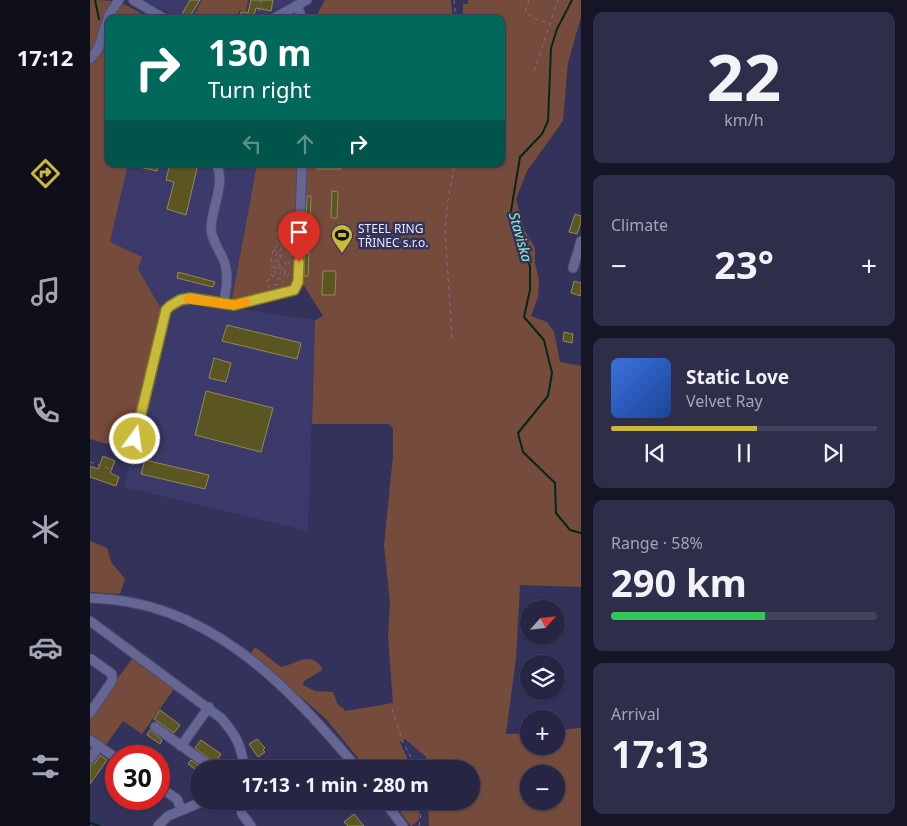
<!DOCTYPE html>
<html lang="en">
<head>
<meta charset="utf-8">
<style>
	body { margin:0; font-family:"Noto Sans",sans-serif; background:#2e2e4b; color:#f1f3f6; height:100vh; display:flex; flex-direction:column; font-size:19px; white-space:nowrap }
	* { box-sizing:border-box; margin:0 }
	p { font-size:16px; color:#a4a5b2 }
	.icon { flex:none; width:28px; height:28px; fill:none; stroke:currentColor; stroke-width:2; stroke-linecap:round; stroke-linejoin:round }
	.map { position:relative; flex:1; overflow:hidden }
	.panel { display:flex; flex-direction:column; gap:12px; padding:12px; background:#151525; width:326px }
	.panel>* { flex:none }
	.hud { position:absolute; left:15px; top:15px; width:400px; height:152px; border-radius:10px; box-shadow:0 1px 4px #0004,0 0 0 1px #42435d; background:#00695c; color:#fff; overflow:hidden }
	.needle { width:32px; rotate:63deg }
	.buttons { position:absolute; left:430px; top:600px; display:grid; gap:10px }
	.buttons a { display:grid; place-items:center; width:45px; height:45px; border-radius:50%; background:#262644; box-shadow:0 1px 4px #0004,0 0 0 1px #42435d; font-size:25px }
	.speed { position:absolute; left:15px; top:745px; display:flex; gap:10px; font-size:25px; font-weight:700; text-align:center }
	.speed>* { display:grid; place-content:center; width:65px; height:65px; border-radius:50%; background:#262644; box-shadow:0 1px 4px #0004,0 0 0 1px #42435d; line-height:1 }
	.speed .limit { border:8px solid #d22; background:#fff; color:#111 }
	.pin { position:absolute; display:grid; place-items:center; width:42px; height:42px; color:#fff; margin:-51px -21px; border-radius:50% 50% 50% 0; rotate:-45deg; box-shadow:0 0 5px #0007 }
	.pin .icon { rotate:45deg }
	.me { position:absolute; width:55px; margin:-28px; rotate:14deg; stroke-linejoin:round; filter:drop-shadow(0 0 4px #0008) }
	.turn { display:flex; align-items:center; gap:18px; height:105px; padding:0 20px; font-size:22px }
	.turn .icon { width:65px; height:65px; stroke-width:2.5 }
	.turn b { display:block; font-size:35px; line-height:42px }
	.lanes { display:flex; align-items:center; height:48px; padding:0 20px; background:#0003; justify-content:center; gap:25px; direction:ltr }
	.lanes .off { opacity:.35 }
	.big { font-size:38px; font-weight:700; line-height:1.1 }
	.panel .widget { flex:1; display:flex; flex-direction:column; justify-content:center; gap:8px; min-width:0; padding:0 18px; border-radius:10px; background:#2e2e4b }
	.panel .dial { align-items:center; gap:0 }
	.dial b { font-size:65px; line-height:1 }
	.song { display:flex; align-items:center; gap:15px }
	.cover { width:60px; height:60px; border-radius:8px; background:linear-gradient(135deg,hsl(220 70% 55%),hsl(220 70% 35%)) }
	.played { height:5px; border-radius:2px; background:linear-gradient(90deg,#c9ba3a 55%,#42435d 55%) }
	.keys { display:flex; justify-content:space-around; direction:ltr }
	.heat { display:flex; justify-content:space-between; align-items:center; font-size:28px; direction:ltr }
	.charge { height:8px; border-radius:4px; background:linear-gradient(90deg,#34c759 58%,#42435d 0) }
	.trip { position:absolute; left:100px; top:760px; width:290px; height:50px; border-radius:25px; background:#262644; box-shadow:0 1px 4px #0004,0 0 0 1px #42435d; font-weight:700; line-height:50px; text-align:center }
	main { display:flex; flex:1; min-height:0 }
	.tab-bar { display:flex; flex-direction:column; width:90px; justify-content:space-around; align-items:center; background:#0f0f1b; color:#a4a5b2 }
	.tab-bar .icon { width:35px; height:35px }
	.tab-bar .current { color:#c9ba3a }
	.tab-bar b { font-size:22px; color:#f1f3f6 }
	.map>svg:first-child { display:block }
</style>
</head>
<body>
<main>
<nav class="tab-bar">
<b>17:12</b>
<svg class="icon current" aria-label="directions" viewBox="0 0 24 24"><path d="M12 3l9 9-9 9-9-9zM9 14v-3h6M13 9l2 2-2 2"/></svg>
<svg class="icon" aria-label="music" viewBox="0 0 24 24"><path d="M9 18V5l10-2v13"/><circle cx="6" cy="18" r="3"/><circle cx="16" cy="16" r="3"/></svg>
<svg class="icon" aria-label="phone" viewBox="0 0 24 24"><path d="M5 4h4l2 5-3 2q2 4 5 5l2-3 5 2v4C11 20 4 13 5 4z"/></svg>
<svg class="icon" aria-label="climate" viewBox="0 0 24 24"><path d="M12 3v18M4 7l16 10M4 17L20 7"/></svg>
<svg class="icon" aria-label="car" viewBox="0 0 24 24"><path d="M5 17H2v-5l4-1 3-4h7l3 4 3 1v5h-3M9 17h6M6 11h13"/><circle cx="7" cy="17" r="2"/><circle cx="17" cy="17" r="2"/></svg>
<svg class="icon" aria-label="filters" viewBox="0 0 24 24"><path d="M4 7h16M4 17h16"/><circle cx="9" cy="7" r="2"/><circle cx="15" cy="17" r="2"/></svg>
</nav>
<div class="map">
<svg width="491" height="826" viewBox="0 0 491 826">
	<rect width="100%" height="100%" fill="#33325b"/>
	<g fill="#3b3a6a">
		<polygon points="55,0 112,0 102,19 90,19"/>
		<polygon points="158,0 204,0 168,19 154,19"/>
		<polygon points="38,164 167,164 142,299 144,300 143,308 225,320 218,531 34,487 39,464 35,462 71,309 48,269 20,242"/>
	</g>
	<g fill="#754c3c" fill-rule="evenodd">
		<path d="M0,0C31,0 35,4 61,19H19V164H38L20,242L52,257L48,269L71,309L41,438C26,448 16,444 0,439Z"/>
		<polygon points="112,0 158,0 156,12 149,11 147,19 102,19"/>
		<polygon points="235,0 361,0 363,19 227,19 227,15"/>
		<path d="M378,0H491V17L478,63L473,121L437,171L426,199L434,229L445,248V263L449,281L448,297L441,316L457,322L464,332L470,362L491,366V587L430,585L426,658L416,734L439,733V746H466V730L491,728V826H339L338,801H381V769H336V757L315,739L310,742L322,769H277L236,719L161,653L165,647L191,667C206,664 220,650 232,668L231,671L214,681L213,685L225,691L243,692L248,705L252,707L255,711L303,703L298,638L300,603L294,545L303,455V429L299,424H222L225,320L233,316L211,281H203L199,287L147,301L142,299L167,164H411V19H373V4H378ZM439,774H466V801H439Z"/>
		<polygon points="0,541 17,548 21,562 35,579 30,594 0,592"/>
		<polygon points="42,659 84,689 52,734 33,721 16,745 0,734 0,716"/>
		<polygon points="302,801 330,801 329,820 321,826"/>
	</g>
	<g fill="none" stroke-linecap="round" stroke-linejoin="round">
		<g stroke="#03281a" stroke-width="2">
			<polyline points="5,0 9,19"/>
			<polyline points="482,0 467,29 461,48 458,121 452,134 430,157 421,211 423,226 440,266 440,290 434,317 454,340 462,373 458,396 428,433 433,452 465,483 466,513 480,530 491,533"/>
			<polyline points="0,823 10,826"/>
		</g>
	</g>
	<g fill="#5b5522" stroke="#908a56">
		<polygon points="100,0 110,0 99,18 92,14"/>
		<polygon points="161,0 183,0 181,11 166,8 163,19 150,18 151,12 158,13"/>
		<polygon points="45,164 69,164 67,171 45,166"/>
		<polygon points="80,164 108,164 96,215 77,209 84,182 76,180"/>
		<polygon points="227,164 251,164 250,169 227,169"/>
		<polygon points="242,191 248,192 247,218 241,218"/>
		<polygon points="217,196 221,196 218,276 214,276"/>
		<polygon points="485,214 491,216 491,222 487,234 479,232"/>
		<polygon points="233,271 246,271 245,295 232,295"/>
		<polygon points="88,272 125,282 123,287 87,278"/>
		<polygon points="484,281 491,283 491,296 481,293"/>
		<polygon points="137,325 211,343 207,359 132,341"/>
		<polygon points="474,332 483,334 482,343 473,341"/>
		<polygon points="124,358 141,363 136,382 119,378"/>
		<polygon points="116,391 183,408 171,452 105,435"/>
		<polygon points="13,456 25,461 20,473 29,477 26,486 0,477 0,466 8,469"/>
		<polygon points="55,460 119,475 115,489 51,474"/>
		<polygon points="70,710 90,725 84,733 64,719"/>
		<polygon points="60,730 72,740 70,744 57,735"/>
		<polygon points="167,739 175,748 173,750 175,752 168,757 159,744"/>
		<polygon points="111,740 131,754 125,763 105,748"/>
		<polygon points="10,755 17,760 0,784 0,765 5,763"/>
		<polygon points="101,760 113,769 109,769 109,772 98,764"/>
		<polygon points="264,814 274,826 258,826 254,822"/>
	</g>
	<g fill="none" stroke-linecap="round" stroke-linejoin="round">
		<g stroke="#4c4b6d" stroke-width="11">
			<g id="minor">
				<polyline points="43,0 75,19"/>
				<polyline points="207,5 212,19"/>
				<polyline points="182,19 217,0"/>
				<polyline points="0,59 8,49 19,15 29,0"/>
				<path d="M127,164C135,186 122,206 121,228C121,241 132,253 135,264C138,274 137,285 135,295"/>
				<polyline points="483,268 491,241"/>
				<polyline points="45,439 76,310 80,306 90,301 100,298 144,305 204,290 208,282 212,164"/>
				<path d="M0,598C118,600 197,685 268,769"/>
				<path d="M0,621L131,718C146,735 152,746 154,769"/>
				<polyline points="0,713 22,681 22,674 1,659"/>
				<polyline points="65,727 117,764"/>
				<polyline points="0,740 26,758"/>
				<polyline points="91,746 119,707"/>
				<polyline points="0,759 9,746"/>
				<polyline points="69,787 87,799 91,809"/>
				<polyline points="149,801 152,814 161,826"/>
				<polyline points="294,801 313,826"/>
				<polyline points="68,826 78,816 114,801"/>
			</g>
		</g>
		<g stroke="#727294" stroke-width="1" stroke-dasharray="4 4" stroke-linecap="butt">
			<polyline points="364,0 366,19"/>
			<polyline points="439,0 435,12 447,20 459,23"/>
			<polyline points="168,19 171,0"/>
			<polyline points="444,71 468,0"/>
			<polyline points="184,249 200,269"/>
			<polyline points="201,256 186,232 187,230 201,232"/>
			<polyline points="183,262 200,249"/>
			<polyline points="189,263 185,256 192,249 187,241 195,235 195,228"/>
			<circle cx="188" cy="272" r="7"/>
			<circle cx="188" cy="271" r="3.5"/>
			<polyline points="186,269 181,261 183,249 201,235"/>
			<polyline points="191,269 200,262"/>
			<polyline points="186,274 177,281 178,287 192,283 200,273"/>
			<polyline points="362,338 355,230 358,200 365,164"/>
			<polyline points="0,462 23,470"/>
			<polyline points="302,709 313,742 327,769"/>
			<polyline points="329,826 333,801"/>
		</g>
		<use href="#minor" stroke="#656694" stroke-width="9"/>
	</g>
	<g fill="none" stroke-linecap="round" stroke-linejoin="round">
		<g stroke="#837926" stroke-width="12">
			<polyline id="route" points="45,439 76,310 80,306 90,300 100,298 144,305 204,290 208,282 209,262"/>
		</g>
		<use href="#route" stroke="#c9ba3a" stroke-width="9"/>
		<polyline stroke="#f59e0b" stroke-width="9" points="98,299 144,305 156,302"/>
	</g>
	<defs>
		<g id="stadium-pin" transform="scale(1.125)"><path d="M0 17L-7.5 6A9.5 9.5 0 1 1 7.5 6Z" fill="#c9ba3a" stroke="#33325b"/><path d="M0-5a6.5 5 0 1 0 0 10a6.5 5 0 1 0 0-10ZM-3.5-1.8h7v3.6h-7Z" fill="#111"/></g>
	</defs>
	<g fill-rule="evenodd">
		<use href="#stadium-pin" x="252" y="235"/>
	</g>
	<g text-anchor="middle" dominant-baseline="central" stroke-width="5" stroke-linejoin="round" paint-order="stroke">
		<g font-size="12" fill="#e7e9fe" stroke="#33325b" text-anchor="start">
			<text x="268" y="228">STEEL RING<tspan x="268" dy="14">TŘINEC s.r.o.</tspan></text>
		</g>
		<g font-size="14" font-style="italic" fill="#93f5c6" stroke="#33325b">
			<text transform="translate(431 237) rotate(74)">Staviska</text>
		</g>
	</g>
</svg>
<div class="buttons">
<a><svg class="needle" viewBox="-14 -14 28 28"><path d="M0-13l5 13h-10z" fill="#e53935"/><path d="M0 13l5-13h-10z" fill="#a4a5b2"/></svg></a>
<a><svg class="icon" aria-label="layers" viewBox="0 0 24 24"><path d="M12 4l9 5-9 5-9-5zM3 14l9 5 9-5"/></svg></a>
<a>+</a>
<a>−</a>
</div>
<div class="speed"><div class="limit">30</div></div>
<div class="pin" style="left:209px;top:262px;background:#d93025"><svg class="icon" aria-label="arrive" viewBox="0 0 24 24"><path d="M6 21V4h12l-3 4 3 4H6"/></svg></div>
<svg class="me" style="left:45px;top:439px" viewBox="-20 -20 40 40"><circle r="17" fill="#c9ba3a" stroke="#fff" stroke-width="3"/><path d="M0-11L8 9 0 5-8 9z" fill="#fff"/></svg>
<div class="trip">17:13 · 1 min · 280 m</div>
<div class="hud">
<div class="turn"><svg class="icon" aria-label="right" viewBox="0 0 24 24"><path d="M7 20v-9h11M14 6l5 5-5 5"/></svg><div><b>130 m</b>Turn right</div></div>
<div class="lanes"><svg class="icon off" aria-label="left" viewBox="0 0 24 24"><path d="M17 20v-9H6M10 6l-5 5 5 5"/></svg><svg class="icon off" aria-label="ahead" viewBox="0 0 24 24"><path d="M12 20V5M6 11l6-6 6 6"/></svg><svg class="icon" aria-label="right" viewBox="0 0 24 24"><path d="M7 20v-9h11M14 6l5 5-5 5"/></svg></div>
</div>
</div>
<section class="panel">
<div class="widget dial"><b>22</b><p>km/h</p></div>
<div class="widget"><p>Climate</p>
<div class="heat"><a>−</a><b class="big">23°</b><a>+</a></div>
</div>
<div class="widget">
<div class="song"><i class="cover"></i><div><b>Static Love</b><p>Velvet Ray</p></div></div>
<div class="played"></div>
<div class="keys"><svg class="icon" aria-label="previous" viewBox="0 0 24 24"><path d="M18 5L8 12l10 7zM5 5v14"/></svg><svg class="icon" aria-label="pause" viewBox="0 0 24 24"><path d="M8 5v14M16 5v14"/></svg><svg class="icon" aria-label="next" viewBox="0 0 24 24"><path d="M6 5l10 7-10 7zM19 5v14"/></svg></div>
</div>
<div class="widget"><p>Range · 58%</p><b class="big">290 km</b><div class="charge"></div></div>
<div class="widget"><p>Arrival</p><b class="big">17:13</b></div>
</section>
</main>
</body>
</html>
